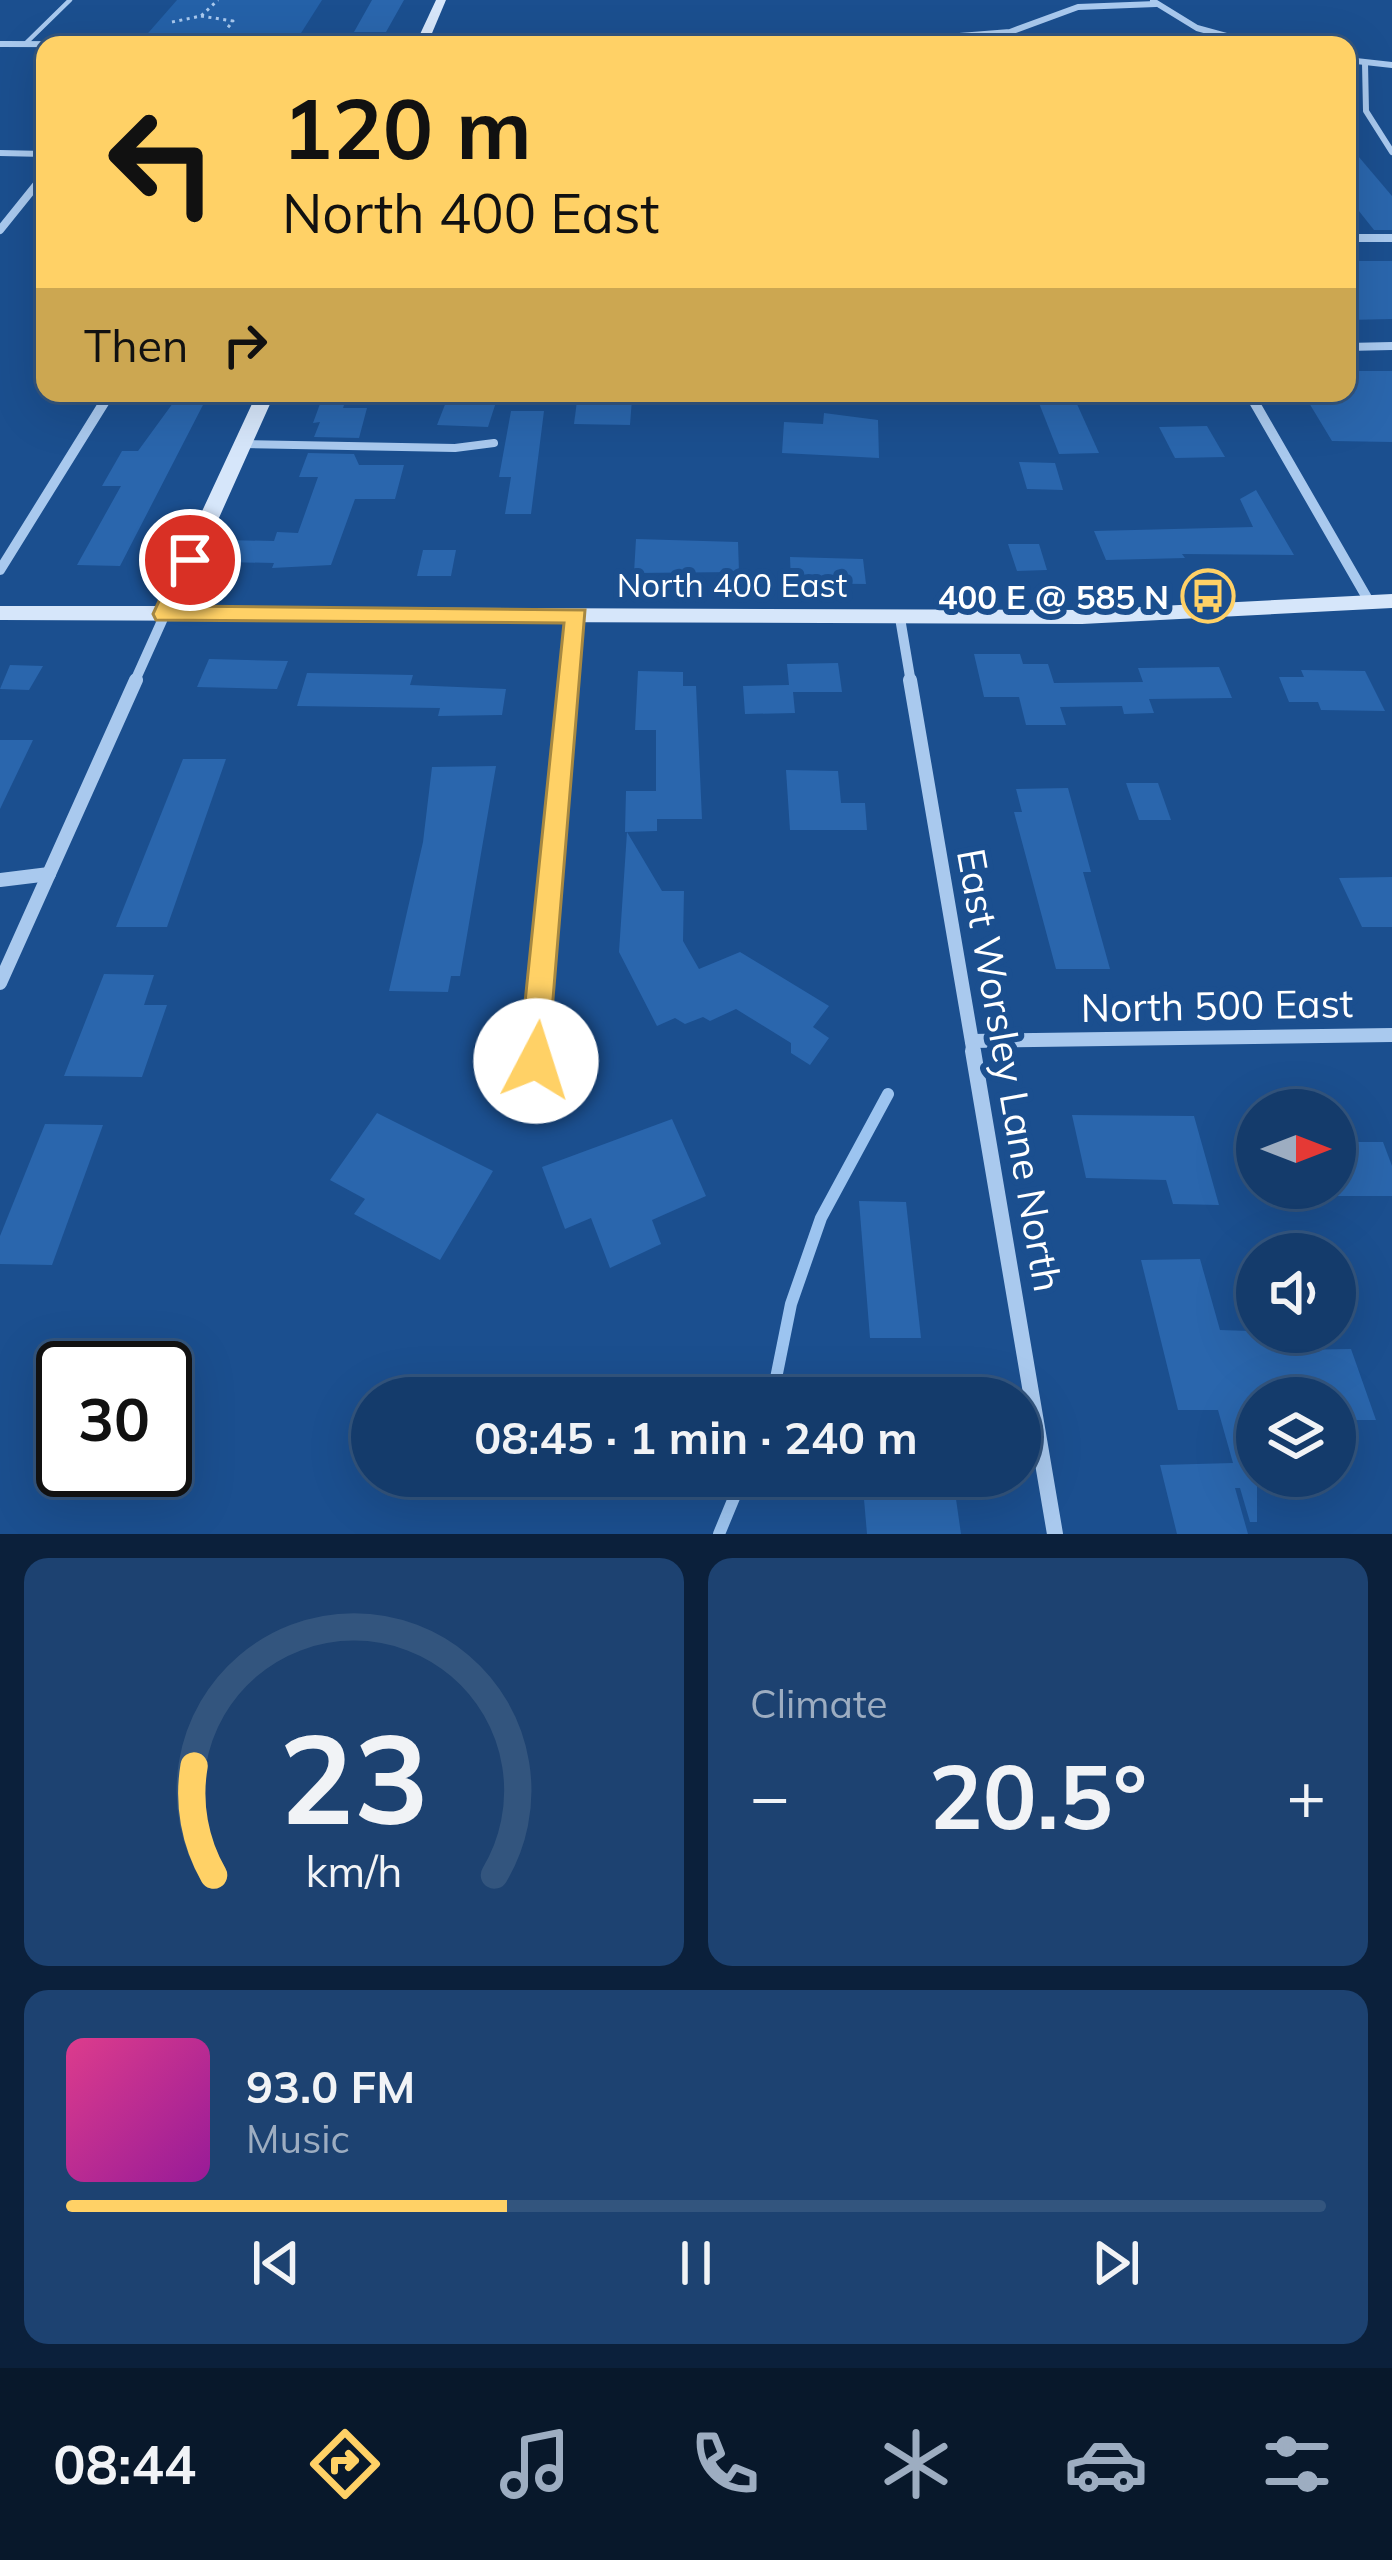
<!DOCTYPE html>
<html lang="en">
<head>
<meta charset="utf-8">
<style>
	body { margin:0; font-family:Mulish,sans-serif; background:#1d4271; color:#f1f3f6; height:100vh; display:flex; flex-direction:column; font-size:45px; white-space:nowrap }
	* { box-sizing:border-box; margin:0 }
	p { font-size:39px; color:#9dadc1 }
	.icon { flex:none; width:66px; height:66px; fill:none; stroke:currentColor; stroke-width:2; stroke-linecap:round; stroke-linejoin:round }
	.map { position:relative; height:1534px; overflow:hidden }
	.panel { display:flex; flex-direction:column; gap:24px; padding:24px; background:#0b203b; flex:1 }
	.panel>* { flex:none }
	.banner { position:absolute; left:36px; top:36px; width:1320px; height:366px; border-radius:24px; box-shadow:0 12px 48px #0002,0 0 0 3px #33557e; background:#ffd166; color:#111; overflow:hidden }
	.needle { width:78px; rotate:90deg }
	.buttons { position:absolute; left:1236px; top:1089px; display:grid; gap:24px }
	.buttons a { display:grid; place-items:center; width:120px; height:120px; border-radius:50%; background:#143b6b; box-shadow:0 12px 48px #0002,0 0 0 3px #33557e; font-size:60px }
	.speed { position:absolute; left:36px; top:1341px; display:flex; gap:24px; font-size:60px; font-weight:700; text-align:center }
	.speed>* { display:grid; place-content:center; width:156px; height:156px; border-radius:50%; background:#143b6b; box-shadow:0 12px 48px #0002,0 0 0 3px #33557e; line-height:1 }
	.speed .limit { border:6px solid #111; border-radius:18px; background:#fff; color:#111 }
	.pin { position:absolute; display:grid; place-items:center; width:102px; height:102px; color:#fff; margin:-51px; border:6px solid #fff; border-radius:50%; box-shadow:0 3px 12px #0007 }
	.me { position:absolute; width:132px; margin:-66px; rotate:5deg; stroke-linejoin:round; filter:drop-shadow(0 0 9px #0008) }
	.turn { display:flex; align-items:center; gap:42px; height:252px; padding:0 48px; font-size:54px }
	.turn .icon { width:156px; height:156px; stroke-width:2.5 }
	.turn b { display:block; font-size:84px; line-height:102px }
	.then { display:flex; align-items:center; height:114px; padding:0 48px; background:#0003; gap:24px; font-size:45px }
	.big { font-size:90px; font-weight:700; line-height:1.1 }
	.panel .card { flex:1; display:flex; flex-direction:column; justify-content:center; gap:18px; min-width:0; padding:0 42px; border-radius:24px; background:#1d4271 }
	.panel .dial { align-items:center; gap:0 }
	.dial svg { height:312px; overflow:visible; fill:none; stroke:#33557e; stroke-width:7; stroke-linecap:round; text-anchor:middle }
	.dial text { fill:#f1f3f6; stroke:none }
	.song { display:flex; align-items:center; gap:36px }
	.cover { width:144px; height:144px; border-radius:18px; background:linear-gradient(135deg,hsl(330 70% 55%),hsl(300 70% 35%)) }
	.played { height:12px; border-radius:6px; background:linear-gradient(90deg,#ffd166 35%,#33557e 35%) }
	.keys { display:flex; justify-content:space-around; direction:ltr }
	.heat { display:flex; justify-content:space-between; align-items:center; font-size:66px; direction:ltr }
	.panel .tiles { flex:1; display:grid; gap:24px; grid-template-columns:1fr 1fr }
	.card:last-child { grid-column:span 2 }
	.trip { position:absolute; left:351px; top:1377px; width:690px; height:120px; border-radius:60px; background:#143b6b; box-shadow:0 12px 48px #0002,0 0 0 3px #33557e; font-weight:700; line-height:120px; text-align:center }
	.menu { display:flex; height:192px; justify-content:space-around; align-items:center; background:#08182b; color:#9dadc1 }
	.menu .icon { width:84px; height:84px }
	.menu .selected { color:#ffd166 }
	.menu b { font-size:54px; color:#f1f3f6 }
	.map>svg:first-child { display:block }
</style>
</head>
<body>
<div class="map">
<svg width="1392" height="1534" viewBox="0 0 1392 1534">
	<rect width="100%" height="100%" fill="#1b4f8f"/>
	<polygon fill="#2461a8" points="177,0 322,0 296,41 142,40"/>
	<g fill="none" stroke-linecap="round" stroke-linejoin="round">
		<g stroke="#9cc4f0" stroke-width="12">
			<polyline points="772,1398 791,1304 821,1218 888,1094"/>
			<polyline points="719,1534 743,1476"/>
		</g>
	</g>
	<g fill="#2a66ad">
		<polygon points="372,0 404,0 386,32 354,32"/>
		<polygon points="1347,143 1392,196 1392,230 1374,230 1347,196"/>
		<polygon points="1347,261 1392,261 1392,319 1347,320"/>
		<polygon points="1347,371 1392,371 1392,442 1332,441 1303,393 1347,393"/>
		<polygon points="324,393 348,393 343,408 367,408 359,438 314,437 320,422 313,423"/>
		<polygon points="578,393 632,399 630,425 574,424"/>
		<polygon points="1035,393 1072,393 1099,453 1059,454"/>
		<polygon points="470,398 497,399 488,427 437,425 446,402 469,403"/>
		<polygon points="173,403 204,403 120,566 77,565 121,486 102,486 122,451 138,451"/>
		<polygon points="511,411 544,411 531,514 505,514 511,477 499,477"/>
		<polygon points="824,413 878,420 879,458 782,453 784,422 823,424"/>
		<polygon points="1207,426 1225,457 1175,458 1159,427"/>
		<polygon points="308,453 354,454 359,465 404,465 395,499 355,499 331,565 272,568 274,563 223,562 224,540 274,541 277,532 298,533 318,477 299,477"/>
		<polygon points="1019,462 1055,463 1063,490 1027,489"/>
		<polygon points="1256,490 1294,555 1182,554 1185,558 1106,560 1094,531 1253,527 1240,499"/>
		<polygon points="636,539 738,542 739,572 634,573"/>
		<polygon points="1008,544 1039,544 1047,570 1017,571"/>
		<polygon points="423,550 456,550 451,576 417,576"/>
		<polygon points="790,557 863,559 866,584 791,583"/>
		<polygon points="974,654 1020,654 1023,664 1048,664 1054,683 1143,682 1138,668 1219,667 1232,698 1149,699 1154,713 1124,714 1122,706 1060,707 1066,725 1026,725 1019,697 984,697"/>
		<polygon points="209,659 288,661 277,689 197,687"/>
		<polygon points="838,663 842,692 793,692 795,713 745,714 743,686 789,685 787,664"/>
		<polygon points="10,665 43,666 29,690 0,689"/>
		<polygon points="1301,670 1365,671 1385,711 1321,710 1318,702 1289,702 1279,677 1304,677"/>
		<polygon points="638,671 683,672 683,686 696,686 702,819 657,819 657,831 625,832 626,791 656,791 656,730 635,730"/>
		<polygon points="307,673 413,675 410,685 506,689 502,715 438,716 440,708 297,706"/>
		<polygon points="0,740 33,740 0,809"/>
		<polygon points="183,759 226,759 167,927 116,927"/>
		<polygon points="496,766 460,976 451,976 448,992 389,991 423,842 432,767"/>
		<polygon points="786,770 838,771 841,803 865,803 867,830 790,830"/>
		<polygon points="1126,783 1158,783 1171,820 1139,820"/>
		<polygon points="1068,788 1091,872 1083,872 1110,969 1056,969 1014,812 1022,812 1016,789"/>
		<polygon points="627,832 662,891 684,891 683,941 699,969 740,952 829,1006 813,1027 829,1038 810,1065 791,1053 791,1043 736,1009 710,1021 703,1017 685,1024 675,1018 657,1026 619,952"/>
		<polygon points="1392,877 1392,927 1362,927 1339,878"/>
		<polygon points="104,974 154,975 144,1005 167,1005 142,1077 64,1076"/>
		<polygon points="377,1113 493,1171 440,1260 354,1214 365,1199 330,1180"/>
		<polygon points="1072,1115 1194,1116 1219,1205 1173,1204 1166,1180 1086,1178"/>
		<polygon points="672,1119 706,1196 652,1220 661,1244 610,1268 591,1218 565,1229 542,1167"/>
		<polygon points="45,1124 103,1125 52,1265 0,1264 0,1236"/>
		<polygon points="1335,1142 1383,1142 1392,1166 1392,1196 1335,1196"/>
		<polygon points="859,1201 906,1202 921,1338 870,1338"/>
		<polygon points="1200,1259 1220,1330 1283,1332 1288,1350 1351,1349 1376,1420 1335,1420 1335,1398 1257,1398 1257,1522 1250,1522 1240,1488 1235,1488 1248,1534 1177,1534 1160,1465 1233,1463 1218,1410 1178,1410 1141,1260"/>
		<polygon points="862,1476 953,1478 961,1534 867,1534"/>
	</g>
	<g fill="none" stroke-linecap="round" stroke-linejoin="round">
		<g stroke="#a9c9ee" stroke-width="3" stroke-dasharray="3 4.5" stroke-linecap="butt">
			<polyline points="201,16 233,21 226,30"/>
			<polyline points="172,22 201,16 218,0"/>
		</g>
		<polyline stroke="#a9c9ee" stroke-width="4.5" points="25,44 70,0"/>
		<polyline stroke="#a9c9ee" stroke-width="8" points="243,444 455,448 494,443"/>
		<g stroke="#a9c9ee" stroke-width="6">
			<polyline points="1153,1 1197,28 1259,45"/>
			<polyline points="422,41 934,38 1010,32 1078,7 1156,4"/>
			<polyline points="0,44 353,45"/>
			<polyline points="1347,60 1392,65"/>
			<polyline points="1365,63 1366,111 1392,152"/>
			<polyline points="0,153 45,154"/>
		</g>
		<g stroke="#a9c9ee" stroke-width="8">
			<polyline points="0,230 45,174"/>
			<polyline points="1347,238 1392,238"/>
			<polyline points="1347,347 1392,346"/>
		</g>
		<g stroke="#a9c9ee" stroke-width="10">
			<polyline points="1249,393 1370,603"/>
			<polyline points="0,570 110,393"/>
			<polyline points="900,618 911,683"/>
			<polyline points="134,683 165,614"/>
			<polyline points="571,683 577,615"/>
		</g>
		<g stroke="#a9c9ee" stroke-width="14">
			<polyline points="910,680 974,1054"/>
			<polyline points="0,880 49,874"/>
			<polyline points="0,983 136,680"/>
			<polyline points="972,1041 1392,1035"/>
			<polyline points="536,1054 571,680"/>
		</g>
		<g stroke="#a9c9ee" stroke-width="16">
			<polyline points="973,1051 1055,1534"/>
			<polyline points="535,1061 536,1051"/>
		</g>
		<g fill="#d6e6fa" fill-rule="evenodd">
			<polygon points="436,0 446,0 427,45 415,45"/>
			<polygon points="257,393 275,393 179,607 1082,610 1392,594 1392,608 1082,624 0,620 0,606 158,606"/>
		</g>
	</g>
	<polygon fill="#ffd166" stroke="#a68842" stroke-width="3" points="190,552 201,560 180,606 585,610 547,1072 536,1076 524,1072 519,1061 564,623 156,620 153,614 178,560"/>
	<defs>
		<g id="bus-ring" transform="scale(2.7)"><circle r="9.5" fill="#1b4f8f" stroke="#ffd166" stroke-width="1.5"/><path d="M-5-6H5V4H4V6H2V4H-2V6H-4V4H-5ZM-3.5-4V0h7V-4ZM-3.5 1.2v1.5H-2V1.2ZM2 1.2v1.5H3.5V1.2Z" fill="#ffd166"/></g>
	</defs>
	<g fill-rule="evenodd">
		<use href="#bus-ring" x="1208" y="596"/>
	</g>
	<g text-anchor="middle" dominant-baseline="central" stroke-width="12" stroke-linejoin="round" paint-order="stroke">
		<g font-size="33" fill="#fff" stroke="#1b4f8f">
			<text x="732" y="584">North 400 East</text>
		</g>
		<g font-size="33" font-weight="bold" fill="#fff" stroke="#1b4f8f" text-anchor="end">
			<text x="1169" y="596">400 E @ 585 N</text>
		</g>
		<g font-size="39" fill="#fff" stroke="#1b4f8f">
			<text transform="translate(1217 1005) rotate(-1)">North 500 East</text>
			<text transform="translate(1010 1070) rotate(80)">East Worsley Lane North</text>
		</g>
	</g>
</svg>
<div class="buttons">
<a><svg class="needle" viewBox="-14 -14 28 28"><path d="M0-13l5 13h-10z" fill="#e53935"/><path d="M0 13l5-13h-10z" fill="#9dadc1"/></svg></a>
<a><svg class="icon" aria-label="sound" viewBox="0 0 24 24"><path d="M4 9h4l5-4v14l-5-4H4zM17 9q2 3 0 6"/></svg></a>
<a><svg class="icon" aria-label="layers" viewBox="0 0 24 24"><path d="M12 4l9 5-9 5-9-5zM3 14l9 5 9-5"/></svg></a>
</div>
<div class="speed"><div class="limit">30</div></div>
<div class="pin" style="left:190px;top:560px;background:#d93025"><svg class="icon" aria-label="arrive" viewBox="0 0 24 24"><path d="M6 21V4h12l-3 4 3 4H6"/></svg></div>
<svg class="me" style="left:536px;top:1061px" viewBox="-20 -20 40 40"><circle r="19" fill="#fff"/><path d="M0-13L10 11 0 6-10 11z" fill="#ffd166"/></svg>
<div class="trip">08:45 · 1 min · 240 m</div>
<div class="banner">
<div class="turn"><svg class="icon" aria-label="left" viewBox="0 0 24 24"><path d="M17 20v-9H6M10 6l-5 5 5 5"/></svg><div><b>120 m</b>North 400 East</div></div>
<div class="then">Then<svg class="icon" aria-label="right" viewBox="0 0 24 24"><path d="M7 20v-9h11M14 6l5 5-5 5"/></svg></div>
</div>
</div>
<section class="panel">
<div class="tiles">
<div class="card dial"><svg viewBox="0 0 100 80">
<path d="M14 69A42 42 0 1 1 86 69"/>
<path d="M14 69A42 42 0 0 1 9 41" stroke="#ffd166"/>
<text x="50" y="56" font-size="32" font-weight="700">23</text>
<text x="50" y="72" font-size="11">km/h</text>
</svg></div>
<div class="card"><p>Climate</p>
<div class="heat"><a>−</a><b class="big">20.5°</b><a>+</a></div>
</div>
<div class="card">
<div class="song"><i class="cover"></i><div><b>93.0 FM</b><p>Music</p></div></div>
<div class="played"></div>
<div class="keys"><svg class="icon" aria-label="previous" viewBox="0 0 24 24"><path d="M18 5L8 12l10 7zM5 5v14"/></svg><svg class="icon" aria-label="pause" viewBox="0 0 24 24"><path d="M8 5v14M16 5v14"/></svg><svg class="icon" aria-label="next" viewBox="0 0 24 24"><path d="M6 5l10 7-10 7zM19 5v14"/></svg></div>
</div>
</div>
</section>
<nav class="menu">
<b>08:44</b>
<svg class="icon selected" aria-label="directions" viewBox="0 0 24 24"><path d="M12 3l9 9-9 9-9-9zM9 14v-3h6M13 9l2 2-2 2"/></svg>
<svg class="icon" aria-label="music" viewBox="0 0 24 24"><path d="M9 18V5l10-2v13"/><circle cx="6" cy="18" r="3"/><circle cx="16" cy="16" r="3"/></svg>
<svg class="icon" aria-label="phone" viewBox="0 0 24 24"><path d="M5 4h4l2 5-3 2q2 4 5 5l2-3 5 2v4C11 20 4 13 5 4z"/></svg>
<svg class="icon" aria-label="climate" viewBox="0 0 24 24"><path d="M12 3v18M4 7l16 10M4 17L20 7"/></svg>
<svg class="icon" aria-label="car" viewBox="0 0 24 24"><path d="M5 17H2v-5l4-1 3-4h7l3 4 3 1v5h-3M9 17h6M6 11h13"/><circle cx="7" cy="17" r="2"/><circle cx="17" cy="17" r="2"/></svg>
<svg class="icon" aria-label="filters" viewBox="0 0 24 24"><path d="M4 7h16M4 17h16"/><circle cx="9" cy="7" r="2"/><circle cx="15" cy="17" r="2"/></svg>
</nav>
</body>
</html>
